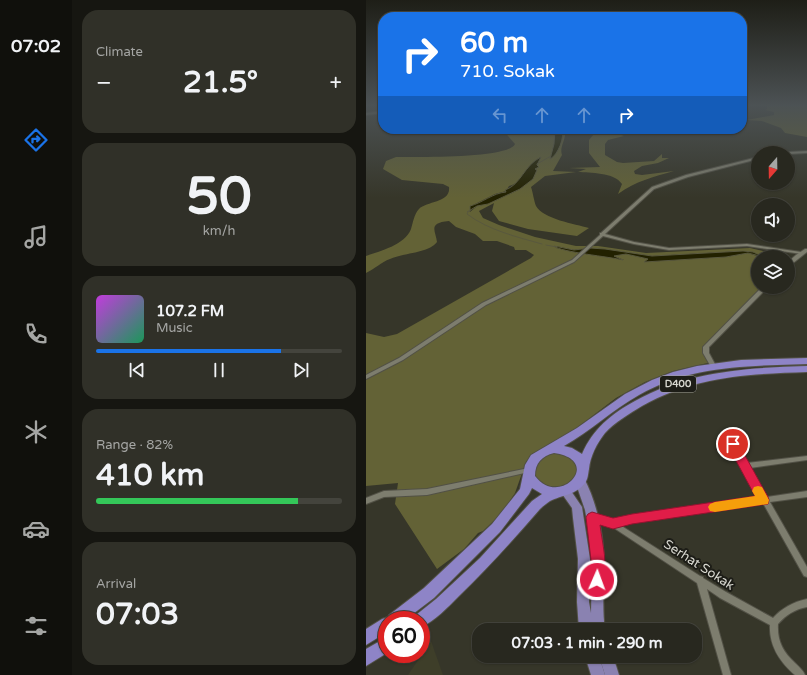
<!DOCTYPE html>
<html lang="en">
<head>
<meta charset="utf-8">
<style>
	body { margin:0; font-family:"Varela Round",sans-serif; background:#303028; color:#f1f3f6; height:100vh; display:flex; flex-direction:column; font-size:15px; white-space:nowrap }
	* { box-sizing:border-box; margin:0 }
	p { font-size:13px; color:#a5a6a4 }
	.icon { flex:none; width:22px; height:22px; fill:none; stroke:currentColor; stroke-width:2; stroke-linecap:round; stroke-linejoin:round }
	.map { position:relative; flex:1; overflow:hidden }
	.drawer { display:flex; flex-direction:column; gap:10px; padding:10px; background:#161611; width:294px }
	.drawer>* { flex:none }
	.guide { position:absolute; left:12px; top:12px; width:369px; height:122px; border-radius:16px; box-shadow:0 1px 3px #0004,0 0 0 1px #44443d; background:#1a73e8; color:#fff; overflow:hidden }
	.needle { width:26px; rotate:200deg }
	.tools { position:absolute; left:385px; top:146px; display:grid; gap:8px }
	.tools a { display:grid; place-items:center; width:44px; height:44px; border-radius:50%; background:#28281f; box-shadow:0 1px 3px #0004,0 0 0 1px #44443d; font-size:20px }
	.speed { position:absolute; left:12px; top:611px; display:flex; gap:8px; font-size:20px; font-weight:700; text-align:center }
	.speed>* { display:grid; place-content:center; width:52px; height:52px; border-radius:50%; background:#28281f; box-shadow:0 1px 3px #0004,0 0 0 1px #44443d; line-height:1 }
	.speed .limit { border:6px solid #d22; background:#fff; color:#111 }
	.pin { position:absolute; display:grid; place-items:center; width:34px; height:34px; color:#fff; margin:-17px; border:2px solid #fff; border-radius:50%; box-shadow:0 1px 4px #0007 }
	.me { position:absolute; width:44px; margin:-22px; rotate:2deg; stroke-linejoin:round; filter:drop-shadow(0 0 3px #0008) }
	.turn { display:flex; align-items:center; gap:14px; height:84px; padding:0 16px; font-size:18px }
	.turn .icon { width:52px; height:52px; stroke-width:2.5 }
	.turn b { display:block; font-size:28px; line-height:34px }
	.lanes { display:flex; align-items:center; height:38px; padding:0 16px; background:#0003; justify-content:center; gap:20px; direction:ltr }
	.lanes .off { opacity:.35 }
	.big { font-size:30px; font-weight:800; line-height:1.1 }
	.drawer .card { flex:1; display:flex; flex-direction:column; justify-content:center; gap:6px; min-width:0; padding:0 14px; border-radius:16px; background:#303028 }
	.drawer .dial { align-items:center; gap:0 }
	.dial b { font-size:52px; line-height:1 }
	.song { display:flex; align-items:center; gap:12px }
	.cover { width:48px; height:48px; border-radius:6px; background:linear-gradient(135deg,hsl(290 70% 55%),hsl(150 70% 35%)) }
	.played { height:4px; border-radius:2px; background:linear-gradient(90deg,#1a73e8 75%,#44443d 75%) }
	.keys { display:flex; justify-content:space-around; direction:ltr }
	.heat { display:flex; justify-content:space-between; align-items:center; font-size:22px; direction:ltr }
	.charge { height:6px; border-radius:3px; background:linear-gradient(90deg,#34c759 82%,#44443d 0) }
	.trip { position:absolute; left:106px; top:623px; width:230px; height:40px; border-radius:16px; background:#28281f; box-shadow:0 1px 3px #0004,0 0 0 1px #44443d; font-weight:800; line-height:40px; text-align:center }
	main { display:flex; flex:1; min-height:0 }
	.tab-bar { display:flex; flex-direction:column; width:72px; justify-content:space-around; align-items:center; background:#10100c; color:#a5a6a4 }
	.tab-bar .icon { width:28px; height:28px }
	.tab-bar .selected { color:#1a73e8 }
	.tab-bar b { font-size:18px; color:#f1f3f6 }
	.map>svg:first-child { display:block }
</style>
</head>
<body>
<main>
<nav class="tab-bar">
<b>07:02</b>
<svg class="icon selected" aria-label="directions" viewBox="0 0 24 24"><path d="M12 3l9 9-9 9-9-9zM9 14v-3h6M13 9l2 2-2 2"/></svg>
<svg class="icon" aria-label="music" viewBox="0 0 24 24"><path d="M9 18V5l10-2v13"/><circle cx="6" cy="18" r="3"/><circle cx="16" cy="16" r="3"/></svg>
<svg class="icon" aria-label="phone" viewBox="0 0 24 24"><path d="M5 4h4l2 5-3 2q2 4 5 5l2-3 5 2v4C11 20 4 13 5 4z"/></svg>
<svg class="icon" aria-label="climate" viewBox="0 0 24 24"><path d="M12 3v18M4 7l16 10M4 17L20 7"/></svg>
<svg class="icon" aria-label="car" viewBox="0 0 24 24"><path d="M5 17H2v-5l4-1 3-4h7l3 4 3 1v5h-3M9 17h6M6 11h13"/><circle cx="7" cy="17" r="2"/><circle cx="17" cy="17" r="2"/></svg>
<svg class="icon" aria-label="filters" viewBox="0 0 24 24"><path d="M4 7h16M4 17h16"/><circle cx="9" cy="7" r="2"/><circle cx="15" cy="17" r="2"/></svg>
</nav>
<section class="drawer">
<div class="card"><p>Climate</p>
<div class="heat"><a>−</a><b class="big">21.5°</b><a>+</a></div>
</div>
<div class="card dial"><b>50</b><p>km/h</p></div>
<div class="card">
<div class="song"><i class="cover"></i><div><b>107.2 FM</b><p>Music</p></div></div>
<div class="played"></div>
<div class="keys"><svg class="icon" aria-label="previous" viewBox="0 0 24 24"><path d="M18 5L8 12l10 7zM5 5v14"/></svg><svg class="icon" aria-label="pause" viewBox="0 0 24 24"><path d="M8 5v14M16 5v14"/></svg><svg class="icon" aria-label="next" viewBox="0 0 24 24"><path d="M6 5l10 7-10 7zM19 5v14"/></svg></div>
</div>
<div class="card"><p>Range · 82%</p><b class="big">410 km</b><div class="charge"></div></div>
<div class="card"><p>Arrival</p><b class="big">07:03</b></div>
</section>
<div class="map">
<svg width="441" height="675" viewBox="0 0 441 675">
	<rect width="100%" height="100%" fill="#363629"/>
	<polygon fill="#3e3e29" points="65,641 77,675 42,675"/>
	<g fill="#636236" fill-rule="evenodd">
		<polygon points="401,104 441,104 441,137 419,133 415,128 396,121 381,120 408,115 408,112 399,110 401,109"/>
		<path d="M136,129H190L187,151L184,158H186L196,140V129H199C201,139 193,147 196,155L187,171L210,172L179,176L165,187C167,193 168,201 170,206C177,219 209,224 223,228L211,236L162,229L133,221L126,211L128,203L113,211L117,218L133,225L169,237L210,246H232L280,253L384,248L397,251L405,257C393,257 388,252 377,251L286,256L230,249L253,254L246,255L223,251L230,249L227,248L208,250L190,246V248C212,252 234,254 256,260H258L248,256L260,254L282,259L278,262L360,257L382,253L394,257H392V287H399L340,347L346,362L307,371L279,382L250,398L204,433L166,454L160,462L149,493L135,514L117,531L112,533L98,549L71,569L29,504L32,483L0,486V333L18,337L31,334L165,258L168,255L160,250H149L148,247L131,241H117L109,234L90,227L83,221C61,223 70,231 71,242C63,253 37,253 24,259C15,262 9,269 0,273V256C14,251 39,245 45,229C47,223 48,214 53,209C61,201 85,203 83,187L77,184L36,180L17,169L20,161L30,157C48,157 143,159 149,144ZM175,157L171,165V168L169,169L170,170L167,179L154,189L122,204L111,206L104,212L105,206L129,194L140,191L143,186C157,183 160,165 175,157Z"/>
		<path d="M236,129H254L250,133L258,136L242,140L239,144V155L251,162L257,163L288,161L296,154V158H303L292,163L276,166L268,171L269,174L276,175L308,171C287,177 270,181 252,194L256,184C248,172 224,173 212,172L220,169L203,168L234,167L223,153V140L228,134Z"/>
		<path d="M186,452L201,454L213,467L206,483C188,489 182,489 168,476L172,459Z"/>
	</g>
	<g fill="#222100" stroke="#59583e">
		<path d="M196,129C199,137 192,155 184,159L188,144L189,130Z"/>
		<path d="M175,157L171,165L173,167L169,169L171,170L167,179L154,189L122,204L111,206L101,212L104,211V206C116,203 127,193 140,192L139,190C155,185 158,165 175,157Z"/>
		<path d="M188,246L208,250L224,248L239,249L286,256L377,251L387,252L398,257L382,253L360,257L278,262L282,259L260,254L248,256L257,260C245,257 194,252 188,246Z"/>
	</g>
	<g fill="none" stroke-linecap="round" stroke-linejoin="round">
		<g stroke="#59583e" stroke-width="1">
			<polyline points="171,164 185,156"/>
			<path d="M102,212L101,214C122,230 151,237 176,244"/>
			<polyline points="180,245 190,247"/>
		</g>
		<g stroke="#525146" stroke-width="2">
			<g id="minor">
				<polygon points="17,111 17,113 0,115 0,113"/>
				<polygon points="441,151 441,153 422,154 422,153 420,153 422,152"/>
				<polygon points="392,157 392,159 322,177 288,189 239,234 268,242 303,248 381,244 435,252 436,252 436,254 381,246 303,250 268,244 237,236 208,262 120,305 37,360 0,379 0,375 33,358 116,303 206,260 234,235 234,233 235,233 286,187 320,175"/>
				<path d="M365,442H369L381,463L441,456V460L384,468L401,497L441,491V497L404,502L441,567V577L438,576L397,503L266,522L254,525L334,576L337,577V578L360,592L407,618C416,608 427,602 441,599V607C429,609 420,615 412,624C411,641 417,652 429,663C433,667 437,670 439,675H429C414,662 403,646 404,625L354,598L341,589L365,675H357L331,583L245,526L225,520L224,518L225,516L227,515L247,521L266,516L394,498L364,444Z"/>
				<polygon points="163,468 165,468 166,470 165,472 163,472 61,495 18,497 0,504 0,498 18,491 61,489"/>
			</g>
		</g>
		<g stroke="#525146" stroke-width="2">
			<g id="tertiary">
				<polygon points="439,249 441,249 441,252 422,267 422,262 430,255"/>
				<polygon points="396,287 402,287 343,347 343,353 350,366 347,368 345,367 337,353 337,347"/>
			</g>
		</g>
		<g stroke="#525146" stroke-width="2">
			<g id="primary">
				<path d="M214,477L218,478C232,505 238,538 238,568C238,589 236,609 239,630H213L211,602L212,559L207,518L206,508L194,491L195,488L199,487L203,488L216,507L224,559L223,602L225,613L226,568L224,539L219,510L209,481L210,478Z"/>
				<polygon points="219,656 233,656 239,675 225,675"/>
				<polygon points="233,656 247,656 253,675 239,675"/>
			</g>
		</g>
		<g stroke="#525146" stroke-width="2">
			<g id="trunk">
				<path d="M441,358V364C383,366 325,365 273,395C246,410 225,431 198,446L206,448L216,454C227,429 245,414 269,401C323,371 381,368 441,366V372C382,374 329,376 276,406C263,414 249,422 239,433C231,443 224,457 223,469C222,474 222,479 219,483C210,495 196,495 184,501C181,503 177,506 174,509C148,539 122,568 93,596C82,607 69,621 55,627V620H48L50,615L70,599L114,558L166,501L176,494L166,488L163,494L134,532L68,598L39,620H21V632L0,645V629L16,619L22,617L23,615L58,588L126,524L154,489L159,465L165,455L211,428L259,394L286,380L307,372L331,366L375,360ZM188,453C238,460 194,509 169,476C169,463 176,456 188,453Z"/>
				<polygon points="21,637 21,653 0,666 0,649"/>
			</g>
		</g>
		<use href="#minor" fill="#7d7d6e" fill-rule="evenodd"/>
		<use href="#tertiary" fill="#7d7d6e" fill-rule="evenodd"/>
		<use href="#primary" fill="#8a82b1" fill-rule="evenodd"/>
		<use href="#trunk" fill="#8e84c7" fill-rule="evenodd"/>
	</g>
	<linearGradient id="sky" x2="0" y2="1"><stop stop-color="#1e1e17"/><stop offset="0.53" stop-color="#4c5254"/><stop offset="1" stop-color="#4c5254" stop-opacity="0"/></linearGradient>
	<rect width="441" height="198" fill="url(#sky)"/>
	<path fill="#e11d48" stroke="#92132f" d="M367,440L371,441L402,497L403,500L402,504L266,524L247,529L234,525C236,542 243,567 236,584L231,586L226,584L224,580L225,560L220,517L222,514L226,512L247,518L266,514L389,496L361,444Z"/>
	<polygon fill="#f59e0b" points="392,486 396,487 403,500 402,504 349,512 344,511 342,507 344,504 349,502 389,496 386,491 388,487"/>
	<g text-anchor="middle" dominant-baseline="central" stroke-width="4" stroke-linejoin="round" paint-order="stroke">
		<rect fill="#1d1d17" stroke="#a0a098" stroke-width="1" x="294" y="376" width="36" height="16" rx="3"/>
		<g font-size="10" font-weight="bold" fill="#d8d8d0">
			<text x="312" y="384">D400</text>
		</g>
		<g font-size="13" fill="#d8d8d0" stroke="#1d1d17">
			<text transform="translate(333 565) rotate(33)">Serhat Sokak</text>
		</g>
	</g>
</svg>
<div class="tools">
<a><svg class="needle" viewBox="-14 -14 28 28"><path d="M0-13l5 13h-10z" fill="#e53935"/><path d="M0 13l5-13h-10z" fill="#a5a6a4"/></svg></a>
<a><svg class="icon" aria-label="sound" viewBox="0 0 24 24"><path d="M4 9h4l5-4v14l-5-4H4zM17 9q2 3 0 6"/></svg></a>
<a><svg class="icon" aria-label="layers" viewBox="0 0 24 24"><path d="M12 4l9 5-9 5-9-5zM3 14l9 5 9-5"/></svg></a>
</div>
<div class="speed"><div class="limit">60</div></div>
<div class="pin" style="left:367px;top:444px;background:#d93025"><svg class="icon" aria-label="arrive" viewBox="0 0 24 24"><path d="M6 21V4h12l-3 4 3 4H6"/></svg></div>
<svg class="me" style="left:231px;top:580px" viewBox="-20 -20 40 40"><circle r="17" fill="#e11d48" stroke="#fff" stroke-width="3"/><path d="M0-11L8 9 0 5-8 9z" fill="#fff"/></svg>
<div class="trip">07:03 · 1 min · 290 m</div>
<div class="guide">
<div class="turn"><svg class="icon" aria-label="right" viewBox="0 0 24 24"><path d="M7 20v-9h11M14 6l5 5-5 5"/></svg><div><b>60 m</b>710. Sokak</div></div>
<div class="lanes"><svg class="icon off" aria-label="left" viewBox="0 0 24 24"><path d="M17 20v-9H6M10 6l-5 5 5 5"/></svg><svg class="icon off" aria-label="ahead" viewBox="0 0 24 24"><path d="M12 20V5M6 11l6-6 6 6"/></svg><svg class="icon off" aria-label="ahead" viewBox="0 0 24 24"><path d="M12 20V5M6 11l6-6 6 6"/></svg><svg class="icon" aria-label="right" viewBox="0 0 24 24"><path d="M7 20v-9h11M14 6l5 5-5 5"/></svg></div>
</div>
</div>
</main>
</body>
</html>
